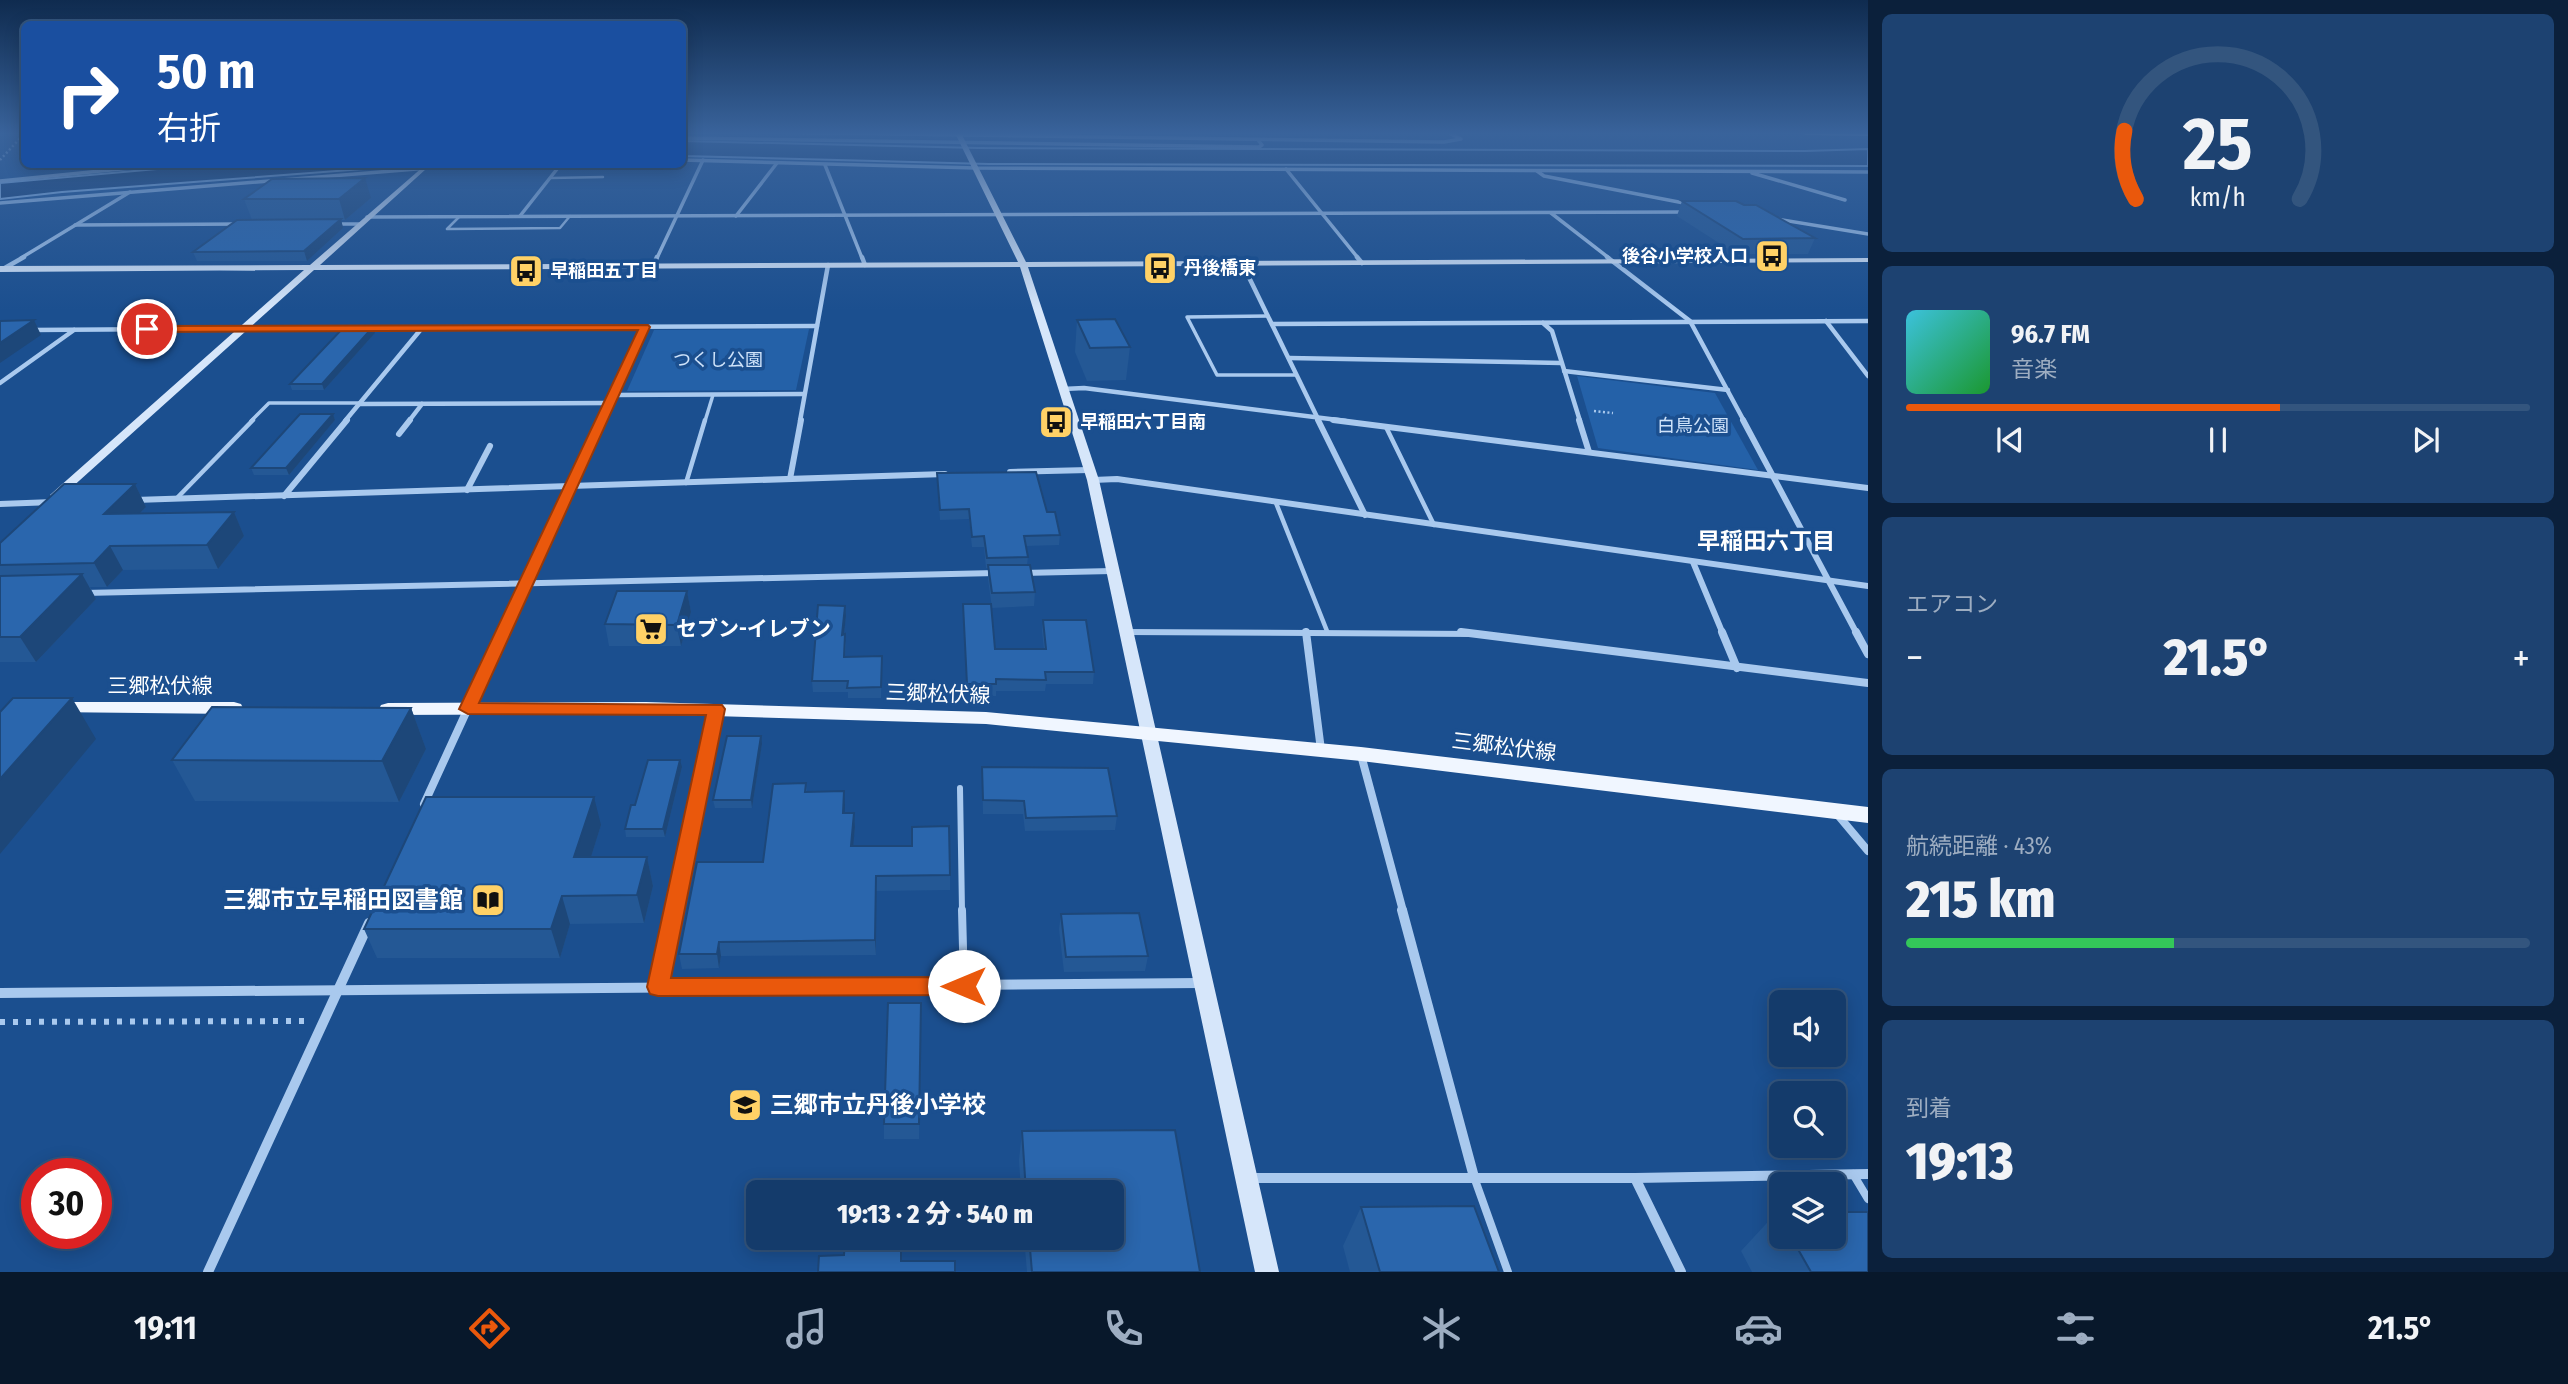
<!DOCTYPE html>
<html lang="ja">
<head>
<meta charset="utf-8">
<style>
	body { margin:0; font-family:"Fira Sans Condensed","Noto Sans JP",sans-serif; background:#1d4271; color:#f1f3f6; height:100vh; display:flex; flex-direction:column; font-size:26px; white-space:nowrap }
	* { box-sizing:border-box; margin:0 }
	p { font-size:23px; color:#9dadc1 }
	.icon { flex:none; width:38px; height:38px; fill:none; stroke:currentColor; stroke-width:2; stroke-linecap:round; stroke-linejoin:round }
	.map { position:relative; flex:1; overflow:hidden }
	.side { display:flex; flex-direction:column; gap:14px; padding:14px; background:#0b203b; width:700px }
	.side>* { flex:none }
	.guide { position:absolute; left:21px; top:21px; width:665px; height:147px; border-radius:10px; box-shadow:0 4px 18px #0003,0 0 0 2px #33557e; background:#1a4fa0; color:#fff; overflow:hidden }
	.controls { position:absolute; left:1769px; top:990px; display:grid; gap:14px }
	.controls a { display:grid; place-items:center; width:77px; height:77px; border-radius:10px; background:#143b6b; box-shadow:0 4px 18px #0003,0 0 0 2px #33557e; font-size:35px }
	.speed { position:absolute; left:21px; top:1158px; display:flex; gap:14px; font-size:35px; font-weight:700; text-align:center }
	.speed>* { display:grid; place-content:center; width:91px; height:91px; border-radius:50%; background:#143b6b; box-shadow:0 4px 18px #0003,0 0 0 2px #33557e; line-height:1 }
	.speed .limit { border:10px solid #d22; background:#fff; color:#111 }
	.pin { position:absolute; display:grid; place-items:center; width:60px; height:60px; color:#fff; margin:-30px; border:4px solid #fff; border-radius:50%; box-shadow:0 2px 7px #0007 }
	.me { position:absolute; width:77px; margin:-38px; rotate:270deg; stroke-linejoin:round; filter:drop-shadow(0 0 5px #0008) }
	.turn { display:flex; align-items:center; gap:24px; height:147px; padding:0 21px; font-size:32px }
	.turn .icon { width:91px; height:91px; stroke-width:2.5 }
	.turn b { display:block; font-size:49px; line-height:60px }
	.big { font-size:52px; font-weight:800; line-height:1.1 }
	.side .tile { flex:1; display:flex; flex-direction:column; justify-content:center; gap:10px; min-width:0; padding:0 24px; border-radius:10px; background:#1d4271 }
	.side .dial { align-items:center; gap:0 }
	.dial svg { height:182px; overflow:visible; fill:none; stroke:#33557e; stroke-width:7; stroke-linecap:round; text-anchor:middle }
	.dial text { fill:#f1f3f6; stroke:none }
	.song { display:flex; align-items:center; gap:21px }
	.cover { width:84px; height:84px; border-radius:10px; background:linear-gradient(135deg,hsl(190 70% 55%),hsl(130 70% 35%)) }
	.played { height:7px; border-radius:4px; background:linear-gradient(90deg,#ea580c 60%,#33557e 60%) }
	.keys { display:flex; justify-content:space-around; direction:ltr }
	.heat { display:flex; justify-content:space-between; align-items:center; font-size:38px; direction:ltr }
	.charge { height:10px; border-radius:5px; background:linear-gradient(90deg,#34c759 43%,#33557e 0) }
	.trip { position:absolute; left:746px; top:1180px; width:378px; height:70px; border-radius:10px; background:#143b6b; box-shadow:0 4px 18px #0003,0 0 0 2px #33557e; font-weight:800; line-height:70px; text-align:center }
	.tab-bar { display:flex; height:112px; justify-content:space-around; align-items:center; background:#08182b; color:#9dadc1 }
	.tab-bar .icon { width:49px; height:49px }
	.tab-bar .on { color:#ea580c }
	.tab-bar b { font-size:32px; color:#f1f3f6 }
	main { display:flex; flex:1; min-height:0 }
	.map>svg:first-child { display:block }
</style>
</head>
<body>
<main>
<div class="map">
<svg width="1868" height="1272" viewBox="0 0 1868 1272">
	<rect width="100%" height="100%" fill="#1b4f8f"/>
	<g fill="#2461a8">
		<polygon points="809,329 796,390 627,391 654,330"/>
		<polygon points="1577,376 1715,393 1758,470 1598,448"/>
	</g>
	<g fill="#123a6d" stroke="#9cc4f0" stroke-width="2">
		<polygon points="683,141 978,148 1805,151 1868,149 1868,166 989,164 683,156"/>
		<polygon points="213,164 416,165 62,192 0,199 0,183"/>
	</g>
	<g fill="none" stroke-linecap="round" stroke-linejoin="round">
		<g stroke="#a9c9ee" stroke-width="2.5" stroke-dasharray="2 2.5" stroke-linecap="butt">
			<polyline points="0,160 24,134"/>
			<polyline points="1594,411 1613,413"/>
		</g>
		<polyline stroke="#a9c9ee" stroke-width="3.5" stroke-dasharray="2.5 4.5" stroke-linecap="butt" points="1708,423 1728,426"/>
		<polyline stroke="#a9c9ee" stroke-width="6" stroke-dasharray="5 8" stroke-linecap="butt" points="0,1022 304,1021"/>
		<g stroke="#a9c9ee" stroke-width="2.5">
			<polyline points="551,178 603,177"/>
			<polyline points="459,217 447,229 560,228 570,216"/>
		</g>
		<g stroke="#a9c9ee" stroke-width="3.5">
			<polyline points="1268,316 1187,317 1217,375 1296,375"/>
			<polyline points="251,421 269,403 360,403"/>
			<polyline points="705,421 713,395"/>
		</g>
		<g stroke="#a9c9ee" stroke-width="4.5">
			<polyline points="1386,427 1434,525"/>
			<polyline points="686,483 705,420"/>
			<polyline points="177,498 253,420"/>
			<polyline points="1276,503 1327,631"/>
		</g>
		<g stroke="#a9c9ee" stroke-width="6">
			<polyline points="960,788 962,911"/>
			<polyline points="674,911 716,709"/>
		</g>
		<g stroke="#a9c9ee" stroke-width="8">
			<polyline points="962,910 964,986"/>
			<polyline points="658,987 674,910"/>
			<polyline points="1853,1174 1868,1199"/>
			<polyline points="1474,1177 1508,1272"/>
		</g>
		<g stroke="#a9c9ee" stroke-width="3.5">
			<polyline points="766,132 1444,142 1461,139 1451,134"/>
			<polyline points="682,138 1259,147 1262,145 1258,140"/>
			<polyline points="682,160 976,168 1868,172"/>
			<polyline points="825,165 862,258"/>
			<polyline points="1286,169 1358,258"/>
			<polyline points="1537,171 1544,176 1689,204"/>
			<polyline points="1752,173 1845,200"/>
			<polyline points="0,181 171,164"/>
			<polyline points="0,203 478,164"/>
			<polyline points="1551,213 1609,258"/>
			<polyline points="520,216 561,164"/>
			<polyline points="736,216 777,163"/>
			<polyline points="367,217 1686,212"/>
			<polyline points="1776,219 1868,234"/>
			<polyline points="335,224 359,224"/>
			<polyline points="75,225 240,224"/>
			<polyline points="21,258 130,192"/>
			<polyline points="657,258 703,160"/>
		</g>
		<g stroke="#a9c9ee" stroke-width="4.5">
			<polyline points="862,257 865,265"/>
			<polyline points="1357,257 1362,263"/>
			<polyline points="1607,257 1690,321 1744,421"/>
			<polyline points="1242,263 1319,421"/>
			<polyline points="653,266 657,257"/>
			<polyline points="3,269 24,257"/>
			<polyline points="1826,321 1868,376"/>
			<polyline points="1543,323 1552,331 1580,421"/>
			<polyline points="1272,324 1868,321"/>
			<polyline points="367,328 817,326"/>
			<polyline points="31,330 351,328"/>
			<polyline points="1289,358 1561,363"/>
			<polyline points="1564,371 1728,390"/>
			<polyline points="0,383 74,330"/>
			<polyline points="1063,389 1084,388 1346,421"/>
			<polyline points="613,395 804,394"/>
			<polyline points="359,404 609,403"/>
			<polyline points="345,421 422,328"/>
			<polyline points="409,421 422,404"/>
			<polyline points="600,421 644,327"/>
			<polyline points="800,421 828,265"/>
		</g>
		<g stroke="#a9c9ee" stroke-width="6">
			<polyline points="1318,420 1365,515"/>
			<polyline points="1333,420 1868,488"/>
			<polyline points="1579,420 1589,452"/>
			<polyline points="1743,420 1857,634"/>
			<polyline points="399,434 410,420"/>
			<polyline points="1010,472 1089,470"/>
			<polyline points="790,479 801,420"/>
			<polyline points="1093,480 1117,479 1868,586"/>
			<polyline points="467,490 490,446"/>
			<polyline points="284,496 347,420"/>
			<polyline points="135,500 945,474"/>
			<polyline points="0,504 53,502"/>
			<polyline points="1693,562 1723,634"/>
			<polyline points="1022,573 1112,571"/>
			<polyline points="84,593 996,573"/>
			<polyline points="1126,632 1475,634"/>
			<polyline points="502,634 601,420"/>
		</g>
		<g stroke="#a9c9ee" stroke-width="8">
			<polyline points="1306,632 1321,750"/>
			<polyline points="1461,632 1868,683"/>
			<polyline points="1722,632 1737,668"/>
			<polyline points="1856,632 1868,654"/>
			<polyline points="1361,755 1403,911"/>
			<polyline points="424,804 503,632"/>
			<polyline points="1837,814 1868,851"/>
		</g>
		<g stroke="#a9c9ee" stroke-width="10">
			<polyline points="1402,910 1474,1177"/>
			<polyline points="0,993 1201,983"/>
			<polyline points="1250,1178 1635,1178 1868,1174"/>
			<polyline points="1635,1178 1681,1272"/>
			<polyline points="208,1272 369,923"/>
		</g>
		<polygon fill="#d6e6fa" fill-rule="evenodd" points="959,133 962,135 1026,262 1868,258 1868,262 1028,267 1099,480 1279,1272 1255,1272 1087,480 1020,267 314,270 60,498 52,498 50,495 304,270 0,272 0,266 310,265 424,166 426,169 320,265 1018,262 956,135"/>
		<g fill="#f0f6ff" fill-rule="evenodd">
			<polygon points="56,702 234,702 241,704 243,708 241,712 234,714 49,712 47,708 49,704"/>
			<polygon points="646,702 986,712 1361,747 1868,807 1868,823 1361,761 986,724 646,714 388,715 381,713 379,709 381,705 388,703"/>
		</g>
		<polygon fill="#fff" fill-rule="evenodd" points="1800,132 1868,132 1868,136 1805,135"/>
	</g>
	<g fill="#245895">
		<polygon points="371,198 345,220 341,220 343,228 307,261 197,261 193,252 252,220 244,199"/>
		<polygon points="1682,201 1744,205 1815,238 1808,254 1736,254 1677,216"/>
		<polygon points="1077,320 1130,347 1126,380 1087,381 1075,352"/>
		<polygon points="375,333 324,390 292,390 290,384"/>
		<polygon points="333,414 335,420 289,475 254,475 251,468"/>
		<polygon points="937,473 1060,535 1059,545 1026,546 1028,557 1027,565 1035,592 1034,606 992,608 988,579 988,568 986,568 984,547 972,547 969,519 940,520"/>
		<polygon points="135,484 146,507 140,514 234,512 244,536 218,569 123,570 107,587 90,587 96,599 36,662 0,662 0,543"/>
		<polygon points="687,591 691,612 681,646 609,646 605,624"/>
		<polygon points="963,604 995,649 1044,649 1042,631 1043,620 1094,672 1093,684 1046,684 1045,691 996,691 996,696 967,696"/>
		<polygon points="845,606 846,616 844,635 846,645 845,657 882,656 881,698 848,698 848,692 813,692 812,681"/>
		<polygon points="411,708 426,749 399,802 195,801 172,760"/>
		<polygon points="762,744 752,808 715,808 713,800"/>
		<polygon points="682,767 665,837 626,837 625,829 635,805"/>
		<polygon points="982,767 1117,816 1115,830 1025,831 1023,814 983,814"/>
		<polygon points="806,783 807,792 844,791 844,813 854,813 855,827 853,846 950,875 950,890 876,891 876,955 721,956 719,968 682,969 679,954 763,862"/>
		<polygon points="601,825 591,857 647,857 653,886 644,923 570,924 560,958 377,958 364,929"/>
		<polygon points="1061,914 1148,956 1145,971 1064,972 1059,929"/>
		<polygon points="921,1019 919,1139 884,1139 884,1124"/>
		<polygon points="1175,1130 1200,1272 1027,1272 1024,1237 1111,1237 1111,1192 1021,1192 1019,1160 1022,1131"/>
		<polygon points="1361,1207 1499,1272 1350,1272 1343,1246"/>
		<polygon points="1777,1212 1782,1212 1782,1237 1834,1237 1868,1272 1752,1272 1741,1251"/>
	</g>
	<g fill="#1d4779">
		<polygon points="365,178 371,198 345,220 339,199"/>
		<polygon points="341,219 343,228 307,261 304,251"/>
		<polygon points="34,320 41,335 0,363 0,343"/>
		<polygon points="373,327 375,333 324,390 322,384"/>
		<polygon points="333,414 335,420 289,475 286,468"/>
		<polygon points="135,484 146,507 116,538 104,514"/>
		<polygon points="234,512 244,536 218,569 207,545"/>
		<polygon points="110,546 123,570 107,587 94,563"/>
		<polygon points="82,574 96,599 36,662 20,637"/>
		<polygon points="687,591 691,612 681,646 677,625"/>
		<polygon points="845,606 846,616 843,645 842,635"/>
		<polygon points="72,698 96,739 0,854 0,779"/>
		<polygon points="411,708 426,749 399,802 382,761"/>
		<polygon points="761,736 762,744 752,808 751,800"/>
		<polygon points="680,760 682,767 665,837 663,829"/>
		<polygon points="844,791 845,806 844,828 843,813"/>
		<polygon points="594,797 601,825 582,886 574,857"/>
		<polygon points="854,813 855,827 852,860 851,846"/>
		<polygon points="647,857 653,886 644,923 637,895"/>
		<polygon points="876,876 876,955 875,940"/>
		<polygon points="562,896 570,924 560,958 551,929"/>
		<polygon points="719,942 721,956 719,968 717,954"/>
	</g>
	<g fill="#2a66ad" stroke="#1d4779" stroke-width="2">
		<polygon points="365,178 339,199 244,199 272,179"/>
		<polygon points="1682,201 1736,201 1744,205 1756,205 1815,238 1743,239"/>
		<polygon points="341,219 304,251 193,252 237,220"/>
		<polygon points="1115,319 1130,347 1090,348 1077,320"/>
		<polygon points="34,320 0,343 0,321"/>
		<polygon points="344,327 373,327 322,384 290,384"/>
		<polygon points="300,414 333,414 286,468 251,468"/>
		<polygon points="1036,472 1047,512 1055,512 1060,535 1024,536 1028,557 987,558 984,536 972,537 969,509 940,510 937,473"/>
		<polygon points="64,484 135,484 104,514 234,512 207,545 110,546 94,563 0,565 0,543"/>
		<polygon points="988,565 1030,565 1035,592 992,593"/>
		<polygon points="82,574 20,637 0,637 0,576"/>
		<polygon points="617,591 687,591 677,625 605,624"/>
		<polygon points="963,604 991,604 995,649 1046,649 1043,620 1086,620 1094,672 1045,672 1046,680 996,679 996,684 967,684"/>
		<polygon points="818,605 845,606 842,635 845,634 844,657 882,656 881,687 847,688 848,681 812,681"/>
		<polygon points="13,698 72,698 0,779 0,712"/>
		<polygon points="212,707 411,708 382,761 172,760"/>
		<polygon points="727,736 761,736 751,800 713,800"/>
		<polygon points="648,760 680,760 663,829 625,829 631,805 635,805"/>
		<polygon points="982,767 1108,768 1117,816 1026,818 1024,801 983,800"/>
		<polygon points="806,783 805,792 844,791 843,813 854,813 851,846 912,846 912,827 949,826 950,875 876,876 875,940 719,942 717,954 679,954 697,862 763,862 773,784"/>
		<polygon points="426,797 594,797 574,857 647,857 637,895 562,896 551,929 364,929"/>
		<polygon points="1139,913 1148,956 1066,957 1061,914"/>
		<polygon points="888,1003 921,1003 919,1124 884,1124"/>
		<polygon points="1175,1130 1200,1272 1032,1272 1029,1237 1111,1237 1111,1192 1026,1192 1022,1131"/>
		<rect x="847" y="1190" width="55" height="2"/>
		<polygon points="1474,1206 1499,1272 1380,1272 1361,1207"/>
		<polygon points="1777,1212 1782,1212 1782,1220"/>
		<polygon points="1834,1212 1868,1212 1868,1272 1811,1272 1791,1237 1834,1237"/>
		<polygon points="845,1237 901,1237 901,1261 955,1261 955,1272 818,1272 819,1256 844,1255"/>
	</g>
	<linearGradient id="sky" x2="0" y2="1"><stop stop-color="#0f2b4f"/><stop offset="0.43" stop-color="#39639b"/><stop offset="1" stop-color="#39639b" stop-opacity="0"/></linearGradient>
	<rect width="1868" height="310" fill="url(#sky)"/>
	<polygon fill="#ea580c" stroke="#983908" stroke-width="2" points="648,325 650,327 479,703 722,705 725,709 671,978 964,977 972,980 975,986 972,993 964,995 658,996 650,994 647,987 706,715 468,714 459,709 638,330 147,332 142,329 147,326"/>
	<defs>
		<g id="bus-square" transform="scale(1.75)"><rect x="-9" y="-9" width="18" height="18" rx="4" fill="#ffd166" stroke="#1b4f8f"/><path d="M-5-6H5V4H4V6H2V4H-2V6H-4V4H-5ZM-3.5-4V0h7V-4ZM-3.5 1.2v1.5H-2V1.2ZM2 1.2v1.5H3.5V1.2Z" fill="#111"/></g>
		<g id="supermarket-square" transform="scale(1.75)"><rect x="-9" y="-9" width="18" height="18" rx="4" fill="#ffd166" stroke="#1b4f8f"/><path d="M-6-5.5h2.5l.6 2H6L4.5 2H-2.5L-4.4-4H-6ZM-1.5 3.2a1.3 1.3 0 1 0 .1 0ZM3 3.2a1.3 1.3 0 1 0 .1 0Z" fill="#111"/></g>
		<g id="library-square" transform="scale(1.75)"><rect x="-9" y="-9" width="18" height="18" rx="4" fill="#ffd166" stroke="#1b4f8f"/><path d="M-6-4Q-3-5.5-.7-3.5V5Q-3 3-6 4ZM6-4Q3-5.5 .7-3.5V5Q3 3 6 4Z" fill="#111"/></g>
		<g id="school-square" transform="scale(1.75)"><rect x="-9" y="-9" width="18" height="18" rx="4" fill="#ffd166" stroke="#1b4f8f"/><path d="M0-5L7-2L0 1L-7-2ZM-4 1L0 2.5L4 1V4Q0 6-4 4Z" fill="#111"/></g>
	</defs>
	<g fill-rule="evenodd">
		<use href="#bus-square" x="1772" y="256"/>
		<use href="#bus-square" x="1160" y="268"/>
		<use href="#bus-square" x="526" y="271"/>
		<use href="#bus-square" x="1056" y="422"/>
		<use href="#supermarket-square" x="651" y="629"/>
		<use href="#library-square" x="488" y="900"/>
		<use href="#school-square" x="745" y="1105"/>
	</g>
	<g text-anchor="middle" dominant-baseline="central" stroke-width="7" stroke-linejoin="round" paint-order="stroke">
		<g font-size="18" font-weight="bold" fill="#fff" stroke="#1b4f8f" text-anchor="start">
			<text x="1748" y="256" text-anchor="end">後谷小学校入口</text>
			<text x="1184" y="268">丹後橋東</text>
			<text x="550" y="271">早稲田五丁目</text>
			<text x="1080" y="422">早稲田六丁目南</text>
		</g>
		<g font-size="18" fill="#cfe3fa" stroke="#1b4f8f">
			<text x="718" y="360">つくし公園</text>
			<text x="1693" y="426">白鳥公園</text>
		</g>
		<g font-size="21" font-weight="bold" fill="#fff" stroke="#1b4f8f" text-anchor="start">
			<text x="676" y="629">セブン-イレブン</text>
		</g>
		<g font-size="21" fill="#fff" stroke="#1b4f8f">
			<text x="160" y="686">三郷松伏線</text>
			<text transform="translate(938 694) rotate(2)">三郷松伏線</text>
			<text transform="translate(1504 747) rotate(7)">三郷松伏線</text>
		</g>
		<g font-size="23" font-weight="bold" fill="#fff" stroke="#1b4f8f">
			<text x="1766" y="541">早稲田六丁目</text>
		</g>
		<g font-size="24" font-weight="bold" fill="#fff" stroke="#1b4f8f" text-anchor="end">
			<text x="463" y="900">三郷市立早稲田図書館</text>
			<text x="770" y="1105" text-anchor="start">三郷市立丹後小学校</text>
		</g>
	</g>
</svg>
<div class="controls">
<a><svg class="icon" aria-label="sound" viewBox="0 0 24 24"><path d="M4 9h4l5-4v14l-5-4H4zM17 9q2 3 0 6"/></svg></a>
<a><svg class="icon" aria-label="search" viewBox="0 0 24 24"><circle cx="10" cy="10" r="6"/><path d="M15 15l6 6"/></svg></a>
<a><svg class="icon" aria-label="layers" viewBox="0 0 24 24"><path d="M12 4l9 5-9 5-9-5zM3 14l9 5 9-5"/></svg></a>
</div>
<div class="speed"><div class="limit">30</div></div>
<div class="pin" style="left:147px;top:329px;background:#d93025"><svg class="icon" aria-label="arrive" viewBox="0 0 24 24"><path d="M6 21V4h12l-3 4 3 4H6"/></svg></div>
<svg class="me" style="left:964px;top:986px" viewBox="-20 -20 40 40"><circle r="19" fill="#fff"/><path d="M0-13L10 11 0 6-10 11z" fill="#ea580c"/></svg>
<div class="trip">19:13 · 2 分 · 540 m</div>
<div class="guide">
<div class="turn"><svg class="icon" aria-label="right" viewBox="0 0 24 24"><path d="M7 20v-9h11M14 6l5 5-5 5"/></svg><div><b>50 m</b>右折</div></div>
</div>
</div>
<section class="side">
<div class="tile dial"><svg viewBox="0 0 100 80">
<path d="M14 69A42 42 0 1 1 86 69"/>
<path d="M14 69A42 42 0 0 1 9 39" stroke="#ea580c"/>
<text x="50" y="56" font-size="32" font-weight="700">25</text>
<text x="50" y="72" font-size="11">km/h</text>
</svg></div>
<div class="tile">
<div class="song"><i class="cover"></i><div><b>96.7 FM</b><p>音楽</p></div></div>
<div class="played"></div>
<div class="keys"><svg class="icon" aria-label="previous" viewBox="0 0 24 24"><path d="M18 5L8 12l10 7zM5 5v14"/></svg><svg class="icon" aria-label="pause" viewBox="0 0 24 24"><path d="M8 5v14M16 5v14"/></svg><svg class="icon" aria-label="next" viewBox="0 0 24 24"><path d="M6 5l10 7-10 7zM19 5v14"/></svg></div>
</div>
<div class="tile"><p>エアコン</p>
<div class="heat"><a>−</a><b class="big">21.5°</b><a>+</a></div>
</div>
<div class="tile"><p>航続距離 · 43%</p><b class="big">215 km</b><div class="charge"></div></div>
<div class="tile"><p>到着</p><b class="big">19:13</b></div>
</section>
</main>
<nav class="tab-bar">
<b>19:11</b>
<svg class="icon on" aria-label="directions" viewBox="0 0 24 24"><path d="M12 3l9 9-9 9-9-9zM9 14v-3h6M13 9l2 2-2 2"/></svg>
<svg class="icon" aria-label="music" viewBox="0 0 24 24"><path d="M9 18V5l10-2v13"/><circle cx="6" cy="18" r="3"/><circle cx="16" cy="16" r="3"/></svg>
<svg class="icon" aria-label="phone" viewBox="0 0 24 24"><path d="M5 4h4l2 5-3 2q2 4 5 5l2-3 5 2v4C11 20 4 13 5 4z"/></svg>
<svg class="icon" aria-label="climate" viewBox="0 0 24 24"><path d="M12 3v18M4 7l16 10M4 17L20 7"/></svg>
<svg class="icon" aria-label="car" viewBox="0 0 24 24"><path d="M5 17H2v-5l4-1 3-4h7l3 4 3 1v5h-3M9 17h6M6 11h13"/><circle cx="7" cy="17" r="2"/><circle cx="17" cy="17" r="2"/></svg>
<svg class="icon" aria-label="filters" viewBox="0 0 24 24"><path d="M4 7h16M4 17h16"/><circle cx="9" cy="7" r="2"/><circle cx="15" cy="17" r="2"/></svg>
<b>21.5°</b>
</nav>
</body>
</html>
